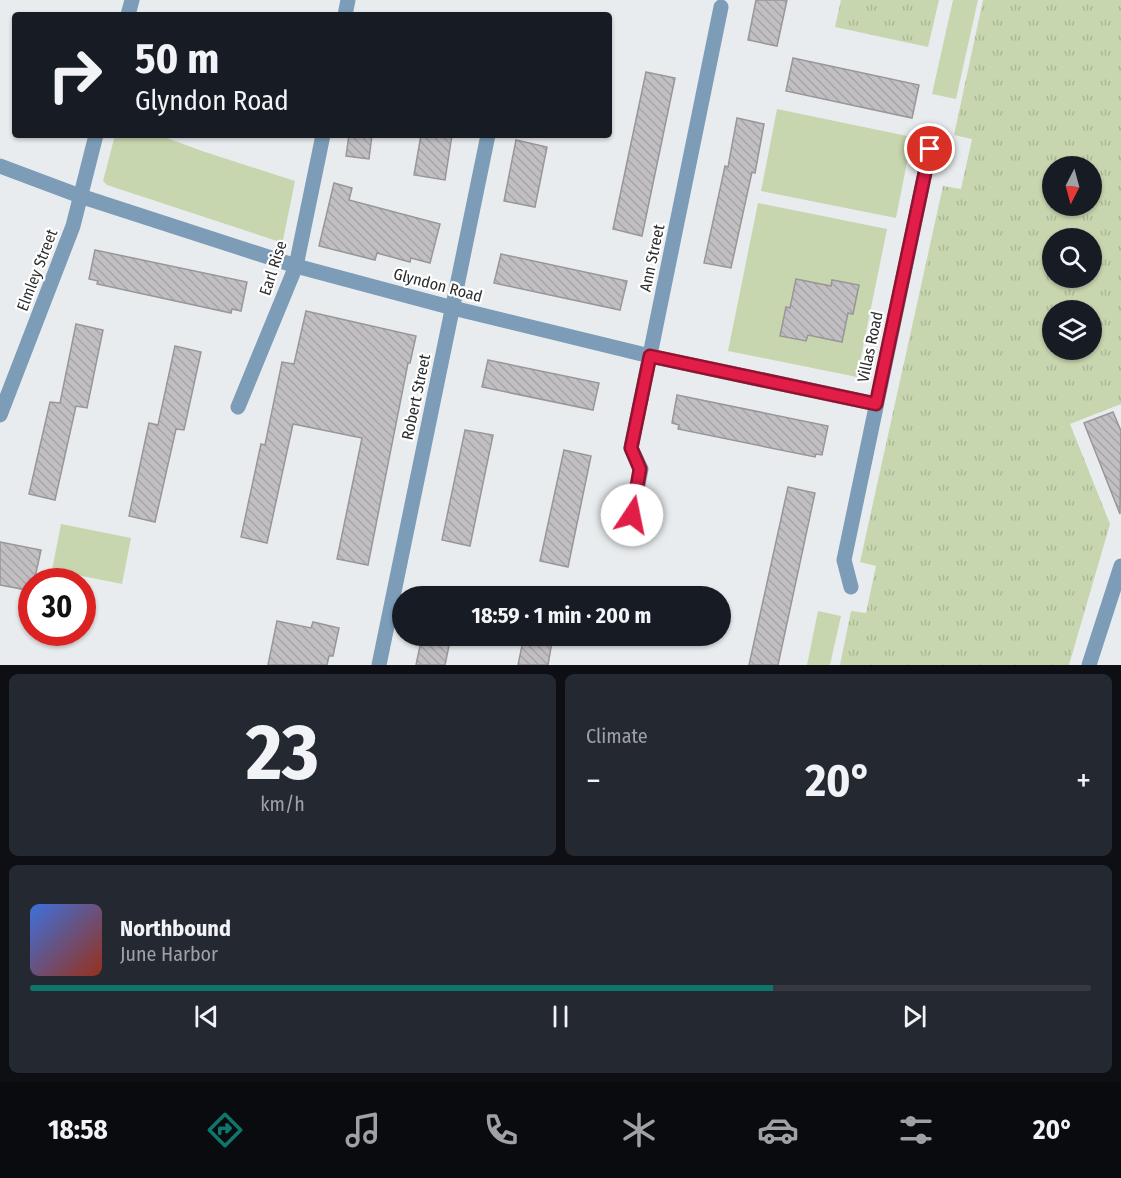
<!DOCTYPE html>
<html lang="en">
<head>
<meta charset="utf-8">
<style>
	body { margin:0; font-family:"Fira Sans Condensed",sans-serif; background:#242831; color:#f1f3f6; height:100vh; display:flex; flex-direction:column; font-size:22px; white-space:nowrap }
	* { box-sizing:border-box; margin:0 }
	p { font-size:20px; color:#9ea1a6 }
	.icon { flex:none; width:33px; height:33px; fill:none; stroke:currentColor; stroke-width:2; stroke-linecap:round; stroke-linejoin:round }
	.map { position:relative; height:665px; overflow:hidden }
	.sheet { display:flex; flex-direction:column; gap:9px; padding:9px; background:#0d0f14; flex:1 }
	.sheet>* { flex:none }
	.banner { position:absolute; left:12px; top:12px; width:600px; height:126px; border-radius:6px; box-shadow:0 2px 4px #0004; background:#171b24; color:#f1f3f6; overflow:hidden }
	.needle { width:39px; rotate:186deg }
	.fabs { position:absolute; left:1042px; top:156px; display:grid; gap:12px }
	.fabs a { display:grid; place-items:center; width:60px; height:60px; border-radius:50%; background:#171b24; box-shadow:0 2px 4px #0004; font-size:30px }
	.speed { position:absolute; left:18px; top:568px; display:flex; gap:12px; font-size:30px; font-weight:700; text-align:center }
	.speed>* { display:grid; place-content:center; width:78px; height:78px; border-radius:50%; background:#171b24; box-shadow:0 2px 4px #0004; line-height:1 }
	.speed .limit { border:9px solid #d22; background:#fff; color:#111 }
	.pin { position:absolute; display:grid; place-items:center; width:51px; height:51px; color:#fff; margin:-26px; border:3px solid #fff; border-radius:50%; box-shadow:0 2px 6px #0007 }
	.me { position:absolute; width:66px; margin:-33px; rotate:11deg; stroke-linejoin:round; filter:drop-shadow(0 0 4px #0008) }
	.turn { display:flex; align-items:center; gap:21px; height:126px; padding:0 24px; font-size:27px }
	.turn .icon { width:78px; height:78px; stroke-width:2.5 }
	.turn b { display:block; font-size:42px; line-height:51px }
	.big { font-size:45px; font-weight:700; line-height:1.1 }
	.sheet .widget { flex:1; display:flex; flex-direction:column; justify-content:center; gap:9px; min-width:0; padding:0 21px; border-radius:9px; background:#242831 }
	.sheet .dial { align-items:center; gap:0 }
	.dial b { font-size:78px; line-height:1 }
	.song { display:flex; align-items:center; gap:18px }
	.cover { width:72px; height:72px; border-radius:9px; background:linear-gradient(135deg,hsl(220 70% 55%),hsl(10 70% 35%)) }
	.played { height:6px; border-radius:3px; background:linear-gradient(90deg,#0f766e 70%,#363941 70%) }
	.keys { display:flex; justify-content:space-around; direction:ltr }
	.heat { display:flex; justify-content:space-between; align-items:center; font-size:33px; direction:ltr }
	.sheet .tiles { flex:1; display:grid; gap:9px; grid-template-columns:1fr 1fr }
	.widget:last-child { grid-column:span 2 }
	.trip { position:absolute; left:392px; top:586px; width:339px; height:60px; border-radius:30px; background:#171b24; box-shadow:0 2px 4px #0004; font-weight:700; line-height:60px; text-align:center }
	.tabs { display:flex; height:96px; justify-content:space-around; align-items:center; background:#090b0e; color:#9ea1a6 }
	.tabs .icon { width:42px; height:42px }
	.tabs .on { color:#0f766e }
	.tabs b { font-size:27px; color:#f1f3f6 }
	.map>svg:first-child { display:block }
</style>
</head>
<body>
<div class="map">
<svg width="1121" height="665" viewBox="0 0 1121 665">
	<defs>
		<pattern id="park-tufts" width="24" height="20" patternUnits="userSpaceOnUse" patternTransform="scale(1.5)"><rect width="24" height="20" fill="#c7d6af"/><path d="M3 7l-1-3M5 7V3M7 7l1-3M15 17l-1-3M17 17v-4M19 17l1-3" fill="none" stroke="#abb897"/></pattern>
		<pattern id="building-back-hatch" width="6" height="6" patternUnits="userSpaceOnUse" patternTransform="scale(1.5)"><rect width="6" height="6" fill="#c2bfc2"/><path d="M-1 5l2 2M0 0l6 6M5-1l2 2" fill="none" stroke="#a7a4a7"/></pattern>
	</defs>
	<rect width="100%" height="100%" fill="#e9ecee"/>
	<g fill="#c7d6af">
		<polygon points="953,0 978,0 956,99 932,94"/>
		<polygon points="777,109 912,137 896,218 761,191"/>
		<polygon points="115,135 159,135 202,151 295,181 283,240 277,241 107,185 103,181"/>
		<polygon points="758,203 887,229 857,377 728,351"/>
		<polygon points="61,524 131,538 122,584 52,570"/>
		<polygon points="818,611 841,616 830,665 807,665"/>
	</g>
	<g fill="url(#park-tufts)" fill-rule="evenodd">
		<polygon points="841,0 939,0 928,47 835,27"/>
		<path d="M983,0H1121V404L1070,424L1110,524L1069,665H840L851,611L866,613L876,566L860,562L943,186L961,189L972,139L954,135ZM1053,166H1092V206H1053ZM1053,238H1092V278H1053ZM1053,310H1092V350H1053Z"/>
	</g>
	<g fill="url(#building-back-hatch)" stroke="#999699" stroke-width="1.5">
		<polygon points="756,0 787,0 777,46 748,40"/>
		<polygon points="793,58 919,85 912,118 786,91"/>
		<polygon points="646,72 675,78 642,236 613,229"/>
		<polygon points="737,118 764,124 755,173 752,172 731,268 704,263 725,166 728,167"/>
		<polygon points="349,135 372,135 369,159 346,156"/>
		<polygon points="421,135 452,135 445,180 414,175"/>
		<polygon points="516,140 547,147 535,207 504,201"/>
		<polygon points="334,183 352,188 349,200 440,224 430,263 411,258 410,262 377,253 375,260 319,246"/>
		<polygon points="95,250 247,282 241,311 232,309 231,313 97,284 98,281 89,279"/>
		<polygon points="501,254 627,281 620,310 494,283"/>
		<polygon points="796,279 831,286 832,280 859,285 853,314 848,313 842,342 808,335 806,341 780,336 786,307 790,308"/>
		<polygon points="306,311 416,336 410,363 408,363 368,565 337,559 362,438 293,424 267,543 241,537 261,444 265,445 282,362 294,364"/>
		<polygon points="76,324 103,330 87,408 76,406 55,500 29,494 50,402 60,403"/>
		<polygon points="175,346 201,352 184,430 176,429 155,522 129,516 149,423 158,425"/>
		<polygon points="488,360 599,383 593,410 482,387"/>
		<polygon points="677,395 828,426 822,455 816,454 815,457 678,429 679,425 672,423"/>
		<polygon points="1113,412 1121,431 1120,514 1084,423"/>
		<polygon points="465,430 493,435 470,546 442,540"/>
		<polygon points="564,450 591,456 568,567 540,561"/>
		<polygon points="788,487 815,493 778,665 749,665"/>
		<polygon points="0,542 41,550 34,582 32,582 32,591 0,585"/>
		<polygon points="277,621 311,628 313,622 339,628 333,656 329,656 327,665 268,665"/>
		<polygon points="422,636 451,636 445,665 416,665"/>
		<polygon points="524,636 553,636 548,665 518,665"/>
	</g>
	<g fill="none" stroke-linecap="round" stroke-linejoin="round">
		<g stroke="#7c9cb8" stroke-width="15">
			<polyline points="128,15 132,0"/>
			<polyline points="345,15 348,0"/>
			<polyline points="0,166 80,196 296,266 453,308 650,356 876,404"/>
			<polyline points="238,407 296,266 323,135"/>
			<polyline points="0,415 73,226 96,135"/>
			<polyline points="632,515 641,469 631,448 721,7"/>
			<polyline points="851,587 844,560 930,149"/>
			<polyline points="379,665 488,135"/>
			<polyline points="1089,665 1121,566"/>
		</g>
	</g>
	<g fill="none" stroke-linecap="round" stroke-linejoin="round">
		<g stroke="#92132f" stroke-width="15">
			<polyline id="route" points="632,515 640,469 631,448 650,356 876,404 930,149"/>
		</g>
		<use href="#route" stroke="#e11d48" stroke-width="10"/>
	</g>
	<g text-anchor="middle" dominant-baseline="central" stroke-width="4.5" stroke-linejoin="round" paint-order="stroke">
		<g font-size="16" fill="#2c2d2e" stroke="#fff">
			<text transform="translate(652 258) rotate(-78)">Ann Street</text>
			<text transform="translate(273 268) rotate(-72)">Earl Rise</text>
			<text transform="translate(37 270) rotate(-69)">Elmley Street</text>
			<text transform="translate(438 285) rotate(15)">Glyndon Road</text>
			<text transform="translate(870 347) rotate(-78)">Villas Road</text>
			<text transform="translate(416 397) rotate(-78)">Robert Street</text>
		</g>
	</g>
</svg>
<div class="fabs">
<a><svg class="needle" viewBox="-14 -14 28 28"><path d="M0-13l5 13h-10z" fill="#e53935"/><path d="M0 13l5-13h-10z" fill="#9ea1a6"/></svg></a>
<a><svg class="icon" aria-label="search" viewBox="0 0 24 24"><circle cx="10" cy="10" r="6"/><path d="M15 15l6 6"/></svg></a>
<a><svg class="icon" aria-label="layers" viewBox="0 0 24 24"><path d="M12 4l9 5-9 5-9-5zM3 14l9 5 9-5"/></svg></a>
</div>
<div class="speed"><div class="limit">30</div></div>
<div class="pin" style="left:930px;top:149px;background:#d93025"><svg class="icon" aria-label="arrive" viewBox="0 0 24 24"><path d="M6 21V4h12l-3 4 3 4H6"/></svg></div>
<svg class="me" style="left:632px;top:515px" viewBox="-20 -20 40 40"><circle r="19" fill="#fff"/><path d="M0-13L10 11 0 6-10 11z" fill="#e11d48"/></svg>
<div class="trip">18:59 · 1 min · 200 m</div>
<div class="banner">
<div class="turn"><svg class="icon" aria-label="right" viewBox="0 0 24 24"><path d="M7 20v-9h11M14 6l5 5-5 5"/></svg><div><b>50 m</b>Glyndon Road</div></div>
</div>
</div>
<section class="sheet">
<div class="tiles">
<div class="widget dial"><b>23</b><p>km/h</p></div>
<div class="widget"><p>Climate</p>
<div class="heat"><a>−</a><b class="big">20°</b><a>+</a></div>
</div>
<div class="widget">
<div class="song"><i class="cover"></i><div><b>Northbound</b><p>June Harbor</p></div></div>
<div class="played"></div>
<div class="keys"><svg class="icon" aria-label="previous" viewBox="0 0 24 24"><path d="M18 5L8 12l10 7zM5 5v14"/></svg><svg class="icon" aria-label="pause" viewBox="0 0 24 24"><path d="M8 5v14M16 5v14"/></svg><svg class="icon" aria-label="next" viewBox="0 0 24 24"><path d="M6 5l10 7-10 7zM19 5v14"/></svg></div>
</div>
</div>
</section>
<nav class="tabs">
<b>18:58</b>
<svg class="icon on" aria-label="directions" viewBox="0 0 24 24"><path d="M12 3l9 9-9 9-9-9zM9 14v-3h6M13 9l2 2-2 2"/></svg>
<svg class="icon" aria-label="music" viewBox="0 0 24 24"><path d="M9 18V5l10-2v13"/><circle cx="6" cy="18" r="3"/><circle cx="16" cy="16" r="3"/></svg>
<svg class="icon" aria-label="phone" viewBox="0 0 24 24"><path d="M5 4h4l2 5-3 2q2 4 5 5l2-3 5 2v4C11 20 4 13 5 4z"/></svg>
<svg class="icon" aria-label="climate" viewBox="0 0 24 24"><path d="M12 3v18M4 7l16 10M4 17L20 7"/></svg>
<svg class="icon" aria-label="car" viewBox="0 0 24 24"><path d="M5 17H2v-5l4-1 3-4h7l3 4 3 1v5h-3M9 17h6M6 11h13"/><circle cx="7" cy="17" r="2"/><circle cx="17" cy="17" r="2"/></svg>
<svg class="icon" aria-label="filters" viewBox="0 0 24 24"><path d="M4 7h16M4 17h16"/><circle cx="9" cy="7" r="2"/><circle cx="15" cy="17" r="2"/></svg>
<b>20°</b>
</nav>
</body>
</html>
